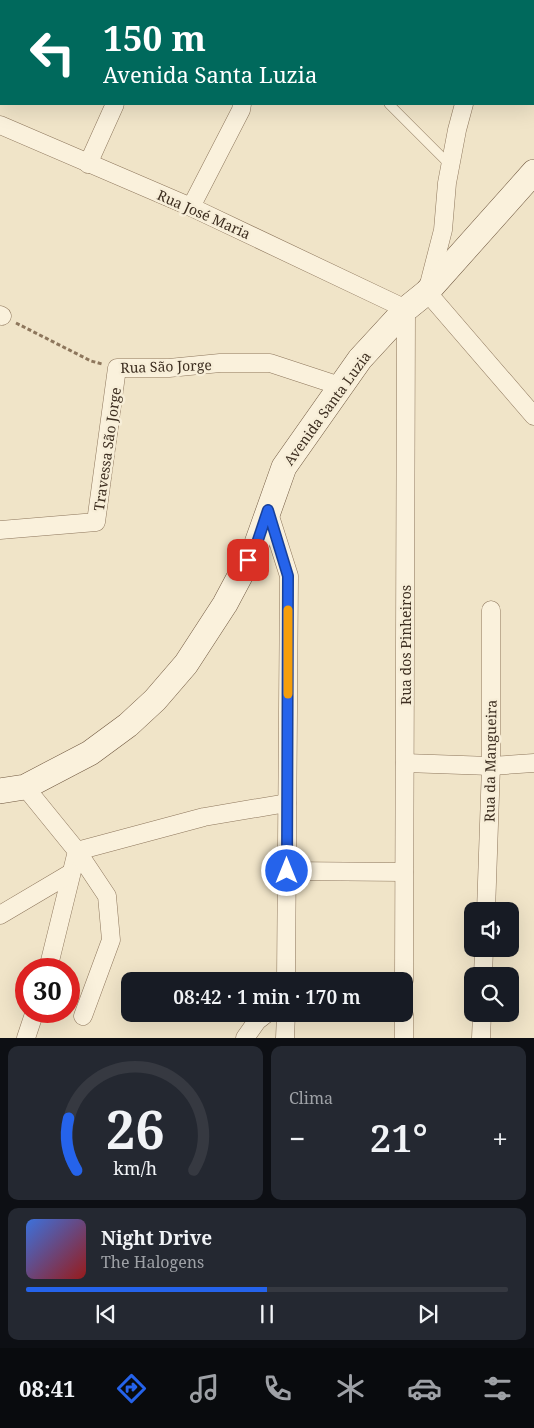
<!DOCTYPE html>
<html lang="pt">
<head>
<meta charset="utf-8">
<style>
	body { margin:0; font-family:"Noto Serif",serif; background:#242831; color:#f1f3f6; height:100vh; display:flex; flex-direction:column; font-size:19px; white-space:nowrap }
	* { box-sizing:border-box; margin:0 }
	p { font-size:16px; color:#9ea1a6 }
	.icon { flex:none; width:28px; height:28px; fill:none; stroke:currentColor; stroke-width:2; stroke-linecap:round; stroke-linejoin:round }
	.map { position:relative; height:1038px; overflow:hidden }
	.sheet { display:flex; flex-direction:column; gap:8px; padding:8px; background:#0d0f14; flex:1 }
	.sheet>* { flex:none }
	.hud { position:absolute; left:0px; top:0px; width:535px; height:105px; box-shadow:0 5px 20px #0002; background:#00695c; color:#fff; overflow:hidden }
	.buttons { position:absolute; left:464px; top:902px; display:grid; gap:10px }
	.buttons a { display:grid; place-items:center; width:55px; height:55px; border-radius:10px; background:#171b24; box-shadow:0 5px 20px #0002; font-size:25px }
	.speed { position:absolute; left:15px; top:958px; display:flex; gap:10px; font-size:25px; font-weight:700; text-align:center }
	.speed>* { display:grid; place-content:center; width:65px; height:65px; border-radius:50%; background:#171b24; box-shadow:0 5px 20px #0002; line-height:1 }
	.speed .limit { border:8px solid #d22; background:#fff; color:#111 }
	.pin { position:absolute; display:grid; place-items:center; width:42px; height:42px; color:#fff; margin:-21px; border-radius:10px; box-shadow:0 2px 8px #0006 }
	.me { position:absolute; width:55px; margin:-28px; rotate:0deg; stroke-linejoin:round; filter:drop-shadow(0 0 4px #0008) }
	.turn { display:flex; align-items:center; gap:18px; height:105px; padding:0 20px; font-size:22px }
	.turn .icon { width:65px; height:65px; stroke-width:2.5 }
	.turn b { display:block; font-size:35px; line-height:42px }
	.big { font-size:38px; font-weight:600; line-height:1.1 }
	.sheet .tile { flex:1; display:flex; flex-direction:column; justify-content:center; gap:8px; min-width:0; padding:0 18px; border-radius:10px; background:#242831 }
	.sheet .dial { align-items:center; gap:0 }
	.dial svg { height:130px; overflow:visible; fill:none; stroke:#363941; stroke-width:7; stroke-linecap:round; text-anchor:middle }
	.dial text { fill:#f1f3f6; stroke:none }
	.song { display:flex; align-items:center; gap:15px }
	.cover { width:60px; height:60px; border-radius:8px; background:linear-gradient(135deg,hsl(220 70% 55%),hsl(0 70% 35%)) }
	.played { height:5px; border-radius:2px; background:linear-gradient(90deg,#2563eb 50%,#363941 50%) }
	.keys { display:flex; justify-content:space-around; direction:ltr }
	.heat { display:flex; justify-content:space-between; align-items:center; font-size:28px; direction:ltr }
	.sheet .tiles { flex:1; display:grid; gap:8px; grid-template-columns:1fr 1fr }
	.tile:last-child { grid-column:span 2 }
	.trip { position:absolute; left:121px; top:972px; width:292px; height:50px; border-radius:10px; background:#171b24; box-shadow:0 5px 20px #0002; font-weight:600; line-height:50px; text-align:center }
	.dock { display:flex; height:80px; justify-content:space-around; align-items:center; background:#090b0e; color:#9ea1a6 }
	.dock .icon { width:35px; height:35px }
	.dock .current { color:#2563eb }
	.dock b { font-size:22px; color:#f1f3f6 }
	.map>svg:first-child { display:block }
</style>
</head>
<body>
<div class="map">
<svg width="534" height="1038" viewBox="0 0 534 1038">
	<rect width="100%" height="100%" fill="#f0e4c8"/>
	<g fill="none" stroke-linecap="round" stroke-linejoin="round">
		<g stroke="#8d765c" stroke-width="10">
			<g id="lane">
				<polyline points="284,0 286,1"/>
				<polyline points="389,104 450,165"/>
			</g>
		</g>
		<g stroke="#8d765c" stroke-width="19">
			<g id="street">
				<polyline points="53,0 54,1"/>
				<polyline points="463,0 463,1"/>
				<polyline points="523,0 524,1"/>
				<polyline points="216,1 217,0"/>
				<polyline points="464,104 457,130 447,183 443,230 427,292 534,416"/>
				<polyline points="0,125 191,207 406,309 404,981"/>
				<polyline points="88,164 115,104"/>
				<polyline points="191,207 241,110 242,104"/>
				<polyline points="0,315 2,316"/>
				<polyline points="268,510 289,576 286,981"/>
				<polyline points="0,530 96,522 117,368 169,368 220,363 270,363 340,386"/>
				<polyline points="405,763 491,766 534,763"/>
				<polyline points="25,787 77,851 48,969"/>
				<polyline points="287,871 404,872"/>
				<polyline points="486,911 491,766 491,610"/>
				<polyline points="0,915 71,873"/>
				<polyline points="483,976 484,949"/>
				<polyline points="83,1016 111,940 107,896 77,851 204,817 287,803"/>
				<polyline points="26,1038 35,1011"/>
				<polyline points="245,1038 257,1021 266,1014"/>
				<polyline points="285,1038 286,1014"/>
				<polyline points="404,1038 404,1014"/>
				<polyline points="481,1038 482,1014"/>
			</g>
		</g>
		<g stroke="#6f573f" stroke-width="26">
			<polyline id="secondary" points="0,791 25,787 90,753 128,725 155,700 186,664 225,604 256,546 284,467 360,359 406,309 427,292 534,172"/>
		</g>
		<polyline stroke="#8d765c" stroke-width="3" stroke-dasharray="4 2.5" stroke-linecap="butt" points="16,323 91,361 102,364"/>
		<use href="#lane" stroke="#faf1dc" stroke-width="9"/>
		<use href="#street" stroke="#faf1dc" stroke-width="18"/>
		<use href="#secondary" stroke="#faf1dc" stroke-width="25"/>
	</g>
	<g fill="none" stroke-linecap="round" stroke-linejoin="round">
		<g stroke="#184099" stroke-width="12">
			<polyline id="route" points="248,560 256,546 268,510 288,576 287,871"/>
		</g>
		<use href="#route" stroke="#2563eb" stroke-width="9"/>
		<polyline stroke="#f59e0b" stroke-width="9" points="288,694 288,610"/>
	</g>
	<g text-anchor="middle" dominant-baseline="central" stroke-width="5" stroke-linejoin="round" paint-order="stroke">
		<g font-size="14" fill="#3d2e20" stroke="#f7eed8">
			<text transform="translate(204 214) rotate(24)">Rua José Maria</text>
			<text transform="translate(166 366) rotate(-2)">Rua São Jorge</text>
			<text transform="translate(327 408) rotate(-54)">Avenida Santa Luzia</text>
			<text transform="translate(107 449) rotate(-82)">Travessa São Jorge</text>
			<text transform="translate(405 645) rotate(-90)">Rua dos Pinheiros</text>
			<text transform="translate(490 761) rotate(-89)">Rua da Mangueira</text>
		</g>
	</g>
</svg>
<div class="buttons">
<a><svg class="icon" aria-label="sound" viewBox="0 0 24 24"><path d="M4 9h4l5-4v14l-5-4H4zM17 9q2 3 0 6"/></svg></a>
<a><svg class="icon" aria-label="search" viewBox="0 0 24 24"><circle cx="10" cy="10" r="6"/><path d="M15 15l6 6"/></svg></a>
</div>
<div class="speed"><div class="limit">30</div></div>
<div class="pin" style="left:248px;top:560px;background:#d93025"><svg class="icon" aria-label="arrive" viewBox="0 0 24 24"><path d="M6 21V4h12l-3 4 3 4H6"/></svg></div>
<svg class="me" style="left:287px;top:871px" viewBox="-20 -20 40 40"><circle r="17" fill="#2563eb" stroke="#fff" stroke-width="3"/><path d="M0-11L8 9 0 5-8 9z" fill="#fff"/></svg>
<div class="trip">08:42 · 1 min · 170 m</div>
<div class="hud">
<div class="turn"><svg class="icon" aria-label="left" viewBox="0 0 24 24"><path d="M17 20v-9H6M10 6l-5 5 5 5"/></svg><div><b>150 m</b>Avenida Santa Luzia</div></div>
</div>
</div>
<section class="sheet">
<div class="tiles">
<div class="tile dial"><svg viewBox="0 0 100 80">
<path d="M14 69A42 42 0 1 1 86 69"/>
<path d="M14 69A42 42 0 0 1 9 37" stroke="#2563eb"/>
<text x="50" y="56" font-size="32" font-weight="700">26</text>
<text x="50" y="72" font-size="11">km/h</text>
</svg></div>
<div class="tile"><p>Clima</p>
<div class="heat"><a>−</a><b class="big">21°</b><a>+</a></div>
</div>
<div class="tile">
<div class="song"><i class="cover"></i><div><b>Night Drive</b><p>The Halogens</p></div></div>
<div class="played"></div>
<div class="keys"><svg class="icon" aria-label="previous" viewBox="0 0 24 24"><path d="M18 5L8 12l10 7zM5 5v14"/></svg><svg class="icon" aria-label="pause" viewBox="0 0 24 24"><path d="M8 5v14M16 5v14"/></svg><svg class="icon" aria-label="next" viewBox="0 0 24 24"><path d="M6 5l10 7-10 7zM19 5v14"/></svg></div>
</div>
</div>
</section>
<nav class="dock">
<b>08:41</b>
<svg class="icon current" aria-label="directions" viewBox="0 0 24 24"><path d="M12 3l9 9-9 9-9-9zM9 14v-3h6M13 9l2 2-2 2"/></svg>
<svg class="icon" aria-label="music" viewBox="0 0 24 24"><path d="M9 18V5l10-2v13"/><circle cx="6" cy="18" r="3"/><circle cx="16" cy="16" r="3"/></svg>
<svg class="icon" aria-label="phone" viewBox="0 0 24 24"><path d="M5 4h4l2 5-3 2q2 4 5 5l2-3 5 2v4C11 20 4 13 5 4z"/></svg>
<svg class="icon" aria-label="climate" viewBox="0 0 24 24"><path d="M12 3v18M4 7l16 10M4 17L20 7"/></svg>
<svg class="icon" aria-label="car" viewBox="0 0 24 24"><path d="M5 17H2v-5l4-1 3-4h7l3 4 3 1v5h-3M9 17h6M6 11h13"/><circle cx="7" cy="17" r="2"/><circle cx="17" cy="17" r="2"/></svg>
<svg class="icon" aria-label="filters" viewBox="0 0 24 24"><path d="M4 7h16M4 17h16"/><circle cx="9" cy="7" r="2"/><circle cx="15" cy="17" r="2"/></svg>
</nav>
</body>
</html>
